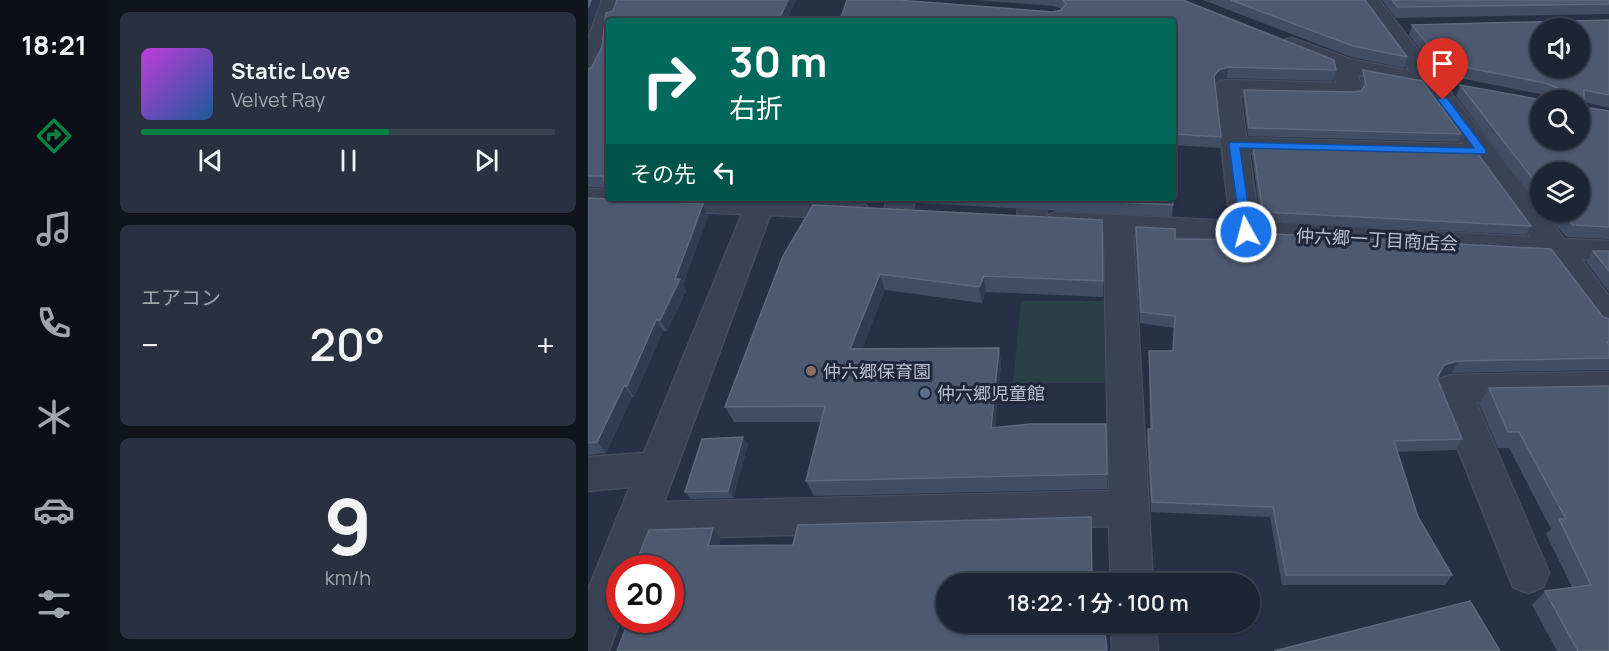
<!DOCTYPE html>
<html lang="ja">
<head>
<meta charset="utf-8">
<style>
	body { margin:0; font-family:Manrope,"Noto Sans JP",sans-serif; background:#293140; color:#f1f3f6; height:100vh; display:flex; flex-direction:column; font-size:22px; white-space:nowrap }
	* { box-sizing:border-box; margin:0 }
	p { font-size:20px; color:#a0a5ac }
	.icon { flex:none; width:33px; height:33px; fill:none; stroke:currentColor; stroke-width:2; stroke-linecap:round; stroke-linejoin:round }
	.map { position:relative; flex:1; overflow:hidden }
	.sheet { display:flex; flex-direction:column; gap:12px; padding:12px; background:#0f141d; width:480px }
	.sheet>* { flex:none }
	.guide { position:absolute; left:18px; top:18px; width:570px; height:183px; border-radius:6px; box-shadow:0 2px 4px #0004,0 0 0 2px #3a424f; background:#00695c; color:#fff; overflow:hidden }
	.fabs { position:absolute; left:942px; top:18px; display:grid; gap:12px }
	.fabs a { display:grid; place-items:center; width:60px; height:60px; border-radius:50%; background:#1c2534; box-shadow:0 2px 4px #0004,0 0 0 2px #3a424f; font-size:30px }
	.speed { position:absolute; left:18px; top:555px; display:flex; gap:12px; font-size:30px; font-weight:700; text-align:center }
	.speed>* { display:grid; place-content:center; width:78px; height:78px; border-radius:50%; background:#1c2534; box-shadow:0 2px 4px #0004,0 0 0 2px #3a424f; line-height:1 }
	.speed .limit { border:9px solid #d22; background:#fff; color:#111 }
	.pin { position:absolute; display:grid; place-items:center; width:51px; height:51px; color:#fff; margin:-62px -26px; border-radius:50% 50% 50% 0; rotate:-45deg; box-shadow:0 0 6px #0007 }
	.pin .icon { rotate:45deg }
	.me { position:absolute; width:66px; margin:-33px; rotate:353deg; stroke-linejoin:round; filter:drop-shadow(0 0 4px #0008) }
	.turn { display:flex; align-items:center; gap:21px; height:126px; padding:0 24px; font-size:27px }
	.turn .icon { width:78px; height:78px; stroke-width:2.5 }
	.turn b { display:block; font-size:42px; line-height:51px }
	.then { display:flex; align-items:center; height:57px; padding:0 24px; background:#0003; gap:12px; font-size:22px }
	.big { font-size:45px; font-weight:600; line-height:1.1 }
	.sheet .card { flex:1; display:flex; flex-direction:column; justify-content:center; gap:9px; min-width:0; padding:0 21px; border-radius:9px; background:#293140 }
	.sheet .dial { align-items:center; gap:0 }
	.dial b { font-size:78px; line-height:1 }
	.song { display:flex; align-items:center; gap:18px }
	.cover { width:72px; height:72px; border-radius:9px; background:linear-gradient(135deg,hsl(290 70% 55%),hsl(210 70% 35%)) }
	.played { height:6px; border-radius:3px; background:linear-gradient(90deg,#0b8043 60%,#3a424f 60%) }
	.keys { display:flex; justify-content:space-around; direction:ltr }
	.heat { display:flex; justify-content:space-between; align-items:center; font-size:33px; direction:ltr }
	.trip { position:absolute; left:348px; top:573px; width:324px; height:60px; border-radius:30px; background:#1c2534; box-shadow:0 2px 4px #0004,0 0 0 2px #3a424f; font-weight:600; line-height:60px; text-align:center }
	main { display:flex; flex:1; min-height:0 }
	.dock { display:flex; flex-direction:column; width:108px; justify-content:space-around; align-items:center; background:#0b0f15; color:#a0a5ac }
	.dock .icon { width:42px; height:42px }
	.dock .active { color:#0b8043 }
	.dock b { font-size:27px; color:#f1f3f6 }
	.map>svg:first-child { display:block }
</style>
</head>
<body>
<main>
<nav class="dock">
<b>18:21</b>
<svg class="icon active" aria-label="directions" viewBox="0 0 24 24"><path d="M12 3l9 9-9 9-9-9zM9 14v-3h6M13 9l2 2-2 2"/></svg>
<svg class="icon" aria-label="music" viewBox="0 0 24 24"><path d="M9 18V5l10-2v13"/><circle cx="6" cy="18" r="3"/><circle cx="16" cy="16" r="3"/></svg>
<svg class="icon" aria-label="phone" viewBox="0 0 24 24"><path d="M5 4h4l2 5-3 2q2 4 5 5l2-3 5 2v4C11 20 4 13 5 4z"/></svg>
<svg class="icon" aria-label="climate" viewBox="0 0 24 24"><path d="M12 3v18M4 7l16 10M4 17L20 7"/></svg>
<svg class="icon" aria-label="car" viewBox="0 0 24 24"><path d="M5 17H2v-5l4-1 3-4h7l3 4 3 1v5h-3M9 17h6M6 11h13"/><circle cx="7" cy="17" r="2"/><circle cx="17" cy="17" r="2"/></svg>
<svg class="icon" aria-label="filters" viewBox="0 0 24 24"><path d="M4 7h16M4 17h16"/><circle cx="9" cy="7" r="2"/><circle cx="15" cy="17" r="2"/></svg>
</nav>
<section class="sheet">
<div class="card">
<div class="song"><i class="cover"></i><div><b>Static Love</b><p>Velvet Ray</p></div></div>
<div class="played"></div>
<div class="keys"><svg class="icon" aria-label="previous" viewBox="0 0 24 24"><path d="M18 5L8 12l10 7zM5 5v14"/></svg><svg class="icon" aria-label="pause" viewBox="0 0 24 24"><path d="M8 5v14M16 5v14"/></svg><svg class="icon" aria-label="next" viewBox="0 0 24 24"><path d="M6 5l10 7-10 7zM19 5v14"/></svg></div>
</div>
<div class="card"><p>エアコン</p>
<div class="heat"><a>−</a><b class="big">20°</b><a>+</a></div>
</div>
<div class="card dial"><b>9</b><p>km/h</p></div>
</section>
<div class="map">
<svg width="1021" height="651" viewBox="0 0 1021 651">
	<rect width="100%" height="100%" fill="#263145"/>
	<polygon fill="#284046" points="433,301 517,301 517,383 425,383"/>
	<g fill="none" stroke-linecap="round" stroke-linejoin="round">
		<g stroke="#444c5e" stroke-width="3">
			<g id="minor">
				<path d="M14,0H34L28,21H21C21,40 19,61 8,77L0,79V39Z"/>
				<path d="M770,0H791L851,77L858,79L862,84L859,88L952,208V212H955L976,239L1021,241V261L993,259L1021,296V331L1009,327L958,258L545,235L565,584H523L521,526L62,539L51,568H32V620L21,651H0V590L42,487L0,491V457L56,453L154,214L0,207V189L21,190V198H199L267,201L277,204L281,210L277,216L267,219L182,215L76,502L521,491L516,233L459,228L456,223L453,227L443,229L433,227L429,220L431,198H459L458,216L469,212L642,221L627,87L631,82L639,80L748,83L745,69L696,50L693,45L696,40L704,38L762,59L822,71ZM770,75L834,88L875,144L658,138L652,95L762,98L770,96L774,91ZM661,153L887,160L943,237L671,222Z"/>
				<polygon points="299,198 327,198 324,213 320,219 310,222 300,219 296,213"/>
				<polygon points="1021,372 1021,400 888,402 961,573 955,587 940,593 925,587 846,389 851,379 864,375"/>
				<polygon points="523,622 567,622 570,651 524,651"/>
			</g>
		</g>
		<use href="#minor" fill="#3a4354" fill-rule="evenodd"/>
	</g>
	<g fill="#404d63">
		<polygon points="29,0 208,0 198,21 21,21 21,192 19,188 0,187 0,69 4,67 14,47 18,13 25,11"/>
		<polygon points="387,0 595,0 748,70 745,81 639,78 629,81 627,84 633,137 632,148 585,145 585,21 465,12 473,10 474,9 466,6"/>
		<polygon points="615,0 777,0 819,57 816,68 763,57"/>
		<polygon points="794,0 1021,0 1021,14 807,18"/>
		<polygon points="1021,20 1021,108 996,102 996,107 1021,111 1021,239 978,237 956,212 992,212 952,172 952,207 868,96 872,85 952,140 992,100 955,100 957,96 952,94 851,74 821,35 824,25"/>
		<polygon points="775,70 873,134 870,142 660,136 655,97 656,90 765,92 773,91 775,88 773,78"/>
		<polygon points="665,147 943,226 938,235 673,221 664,155"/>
		<polygon points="0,198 115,204 120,216 95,285 98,291 79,331 75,331 46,397 44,397 18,453 0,455"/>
		<polygon points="242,198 584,198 585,205 584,217"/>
		<polygon points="548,227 587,239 667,240 668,233 1015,317 1021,319 1021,370 864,373 850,377 850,379 874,439 868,450 809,452 830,517 864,575 857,585 694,585 682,517 563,512 559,440 560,429 562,429 561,363 561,351 585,351 586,328 552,323 547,238"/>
		<polygon points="1005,251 1021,251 1021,292 998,262"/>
		<polygon points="195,256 515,281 515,297 398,292 394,303 297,290 274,349 411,348 413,364 407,428 519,474 519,489 226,496 218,481 233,422 146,422 137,407"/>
		<polygon points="1021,386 1021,651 969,651 944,605 957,591 984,587 958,534 963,529 921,448 910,448 891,404 901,388"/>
		<polygon points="160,444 145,498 103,499 97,492"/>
	</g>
	<g fill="#303c52">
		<polygon points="3,0 12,0 0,33 0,8"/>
		<polygon points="200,0 208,0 198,21 190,21"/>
		<polygon points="640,67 639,78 629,81 625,87 626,76 631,70"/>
		<polygon points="115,204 120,216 95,285 98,291 79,331 72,320"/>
		<polygon points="292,274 297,290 268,365 262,349"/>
		<polygon points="396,276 398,292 394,303 391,287"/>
		<polygon points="68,320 75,331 46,397 39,386"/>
		<polygon points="411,348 413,364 405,444 403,428"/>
		<polygon points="870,361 864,373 850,377 856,365"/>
		<polygon points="36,386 44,397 18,453 9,442"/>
		<polygon points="155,437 160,444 145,498 140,491"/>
		<polygon points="125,528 133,539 128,557 120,546"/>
	</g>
	<g fill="#4d596f" stroke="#5e697e" stroke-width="1.5" fill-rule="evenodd">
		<polygon points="0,0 3,0 0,8"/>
		<polygon points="29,0 200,0 190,21 21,21 21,184 17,184 15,176 0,176 0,69 4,67 14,47 18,13 25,11"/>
		<polygon points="259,0 309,0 465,12 473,10 478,4 475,0 595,0 746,60 748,70 640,67 631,70 626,76 633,137 585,134 585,21 252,21"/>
		<polygon points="643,0 777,0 819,57 765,46"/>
		<polygon points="804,0 1021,0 1021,4 810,7"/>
		<path d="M1021,20V95L996,90V107L1021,111V227L985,225L972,212H992V172H952V188L872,85L954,100H952V140H992V100H957L959,99V91H967L969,88L957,83L855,63L824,25ZM952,28H992V68H952Z"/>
		<polygon points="775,70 834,81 873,134 661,128 656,90 765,92 773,91 778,85"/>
		<polygon points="665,147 889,153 943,226 675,212"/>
		<polygon points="0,198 115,204 87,279 92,279 72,320 68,320 39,386 36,386 9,442 0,443"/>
		<polygon points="448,198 584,198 585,205"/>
		<polygon points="225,205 514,220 515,281 396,276 391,287 292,274 262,349 411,348 403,428 442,424 518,424 519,474 218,481 237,406 137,407 195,256"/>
		<polygon points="548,227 587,229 587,239 669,240 668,233 963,249 1015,317 1021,319 1021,342 1019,342 1021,345 1021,358 870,361 856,365 849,378 874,439 806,441 830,517 864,575 698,575 685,507 564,502 560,429 564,429 561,351 585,351 587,316 553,312"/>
		<polygon points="1005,251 1021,251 1021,271"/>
		<polygon points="1021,386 1021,651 990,651 957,591 1003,585 971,519 978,519 931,432 920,432 901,388"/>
		<polygon points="155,437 140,491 97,492 114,439"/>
		<polygon points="503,517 504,584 358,584 358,622 516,622 519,651 29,651 41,620 82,620 82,568 46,568 61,530 125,528 120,546 205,545 210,525"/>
		<polygon points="882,601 912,651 686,651"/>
	</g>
	<polygon fill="#1a73e8" stroke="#114b97" stroke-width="1.5" points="852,98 859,98 898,150 898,154 652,148 664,232 662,234 653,234 641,145 643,142 886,148 850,100"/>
	<circle fill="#8d6e63" stroke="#1f283a" stroke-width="2" cx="223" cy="371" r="6"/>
	<circle fill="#5c6f8a" stroke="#1f283a" stroke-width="2" cx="337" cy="393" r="6"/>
	<g text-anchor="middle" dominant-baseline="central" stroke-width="6" stroke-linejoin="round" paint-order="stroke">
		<g font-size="18" fill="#b8bfce" stroke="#1f283a">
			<text transform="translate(789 239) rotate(3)">仲六郷一丁目商店会</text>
		</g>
		<g font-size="18" fill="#b8bfce" stroke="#1f283a" text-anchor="start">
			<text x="235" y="371">仲六郷保育園</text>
			<text x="349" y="393">仲六郷児童館</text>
		</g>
	</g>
</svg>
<div class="fabs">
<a><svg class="icon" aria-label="sound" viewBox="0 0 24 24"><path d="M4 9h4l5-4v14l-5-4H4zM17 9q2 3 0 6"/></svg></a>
<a><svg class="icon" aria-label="search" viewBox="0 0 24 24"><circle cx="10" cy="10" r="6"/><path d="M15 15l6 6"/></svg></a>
<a><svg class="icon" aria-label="layers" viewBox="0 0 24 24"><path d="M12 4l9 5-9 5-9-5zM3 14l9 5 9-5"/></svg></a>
</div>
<div class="speed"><div class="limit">20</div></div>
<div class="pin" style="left:855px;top:100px;background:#d93025"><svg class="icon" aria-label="arrive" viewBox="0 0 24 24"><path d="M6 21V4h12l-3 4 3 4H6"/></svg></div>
<svg class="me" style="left:658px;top:232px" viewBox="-20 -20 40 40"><circle r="17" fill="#1a73e8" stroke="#fff" stroke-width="3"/><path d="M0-11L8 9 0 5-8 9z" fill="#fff"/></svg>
<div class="trip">18:22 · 1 分 · 100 m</div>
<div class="guide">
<div class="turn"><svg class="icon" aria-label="right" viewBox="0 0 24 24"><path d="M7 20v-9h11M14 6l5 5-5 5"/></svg><div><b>30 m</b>右折</div></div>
<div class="then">その先<svg class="icon" aria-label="left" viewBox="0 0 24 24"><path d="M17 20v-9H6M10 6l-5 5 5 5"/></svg></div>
</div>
</div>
</main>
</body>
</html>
